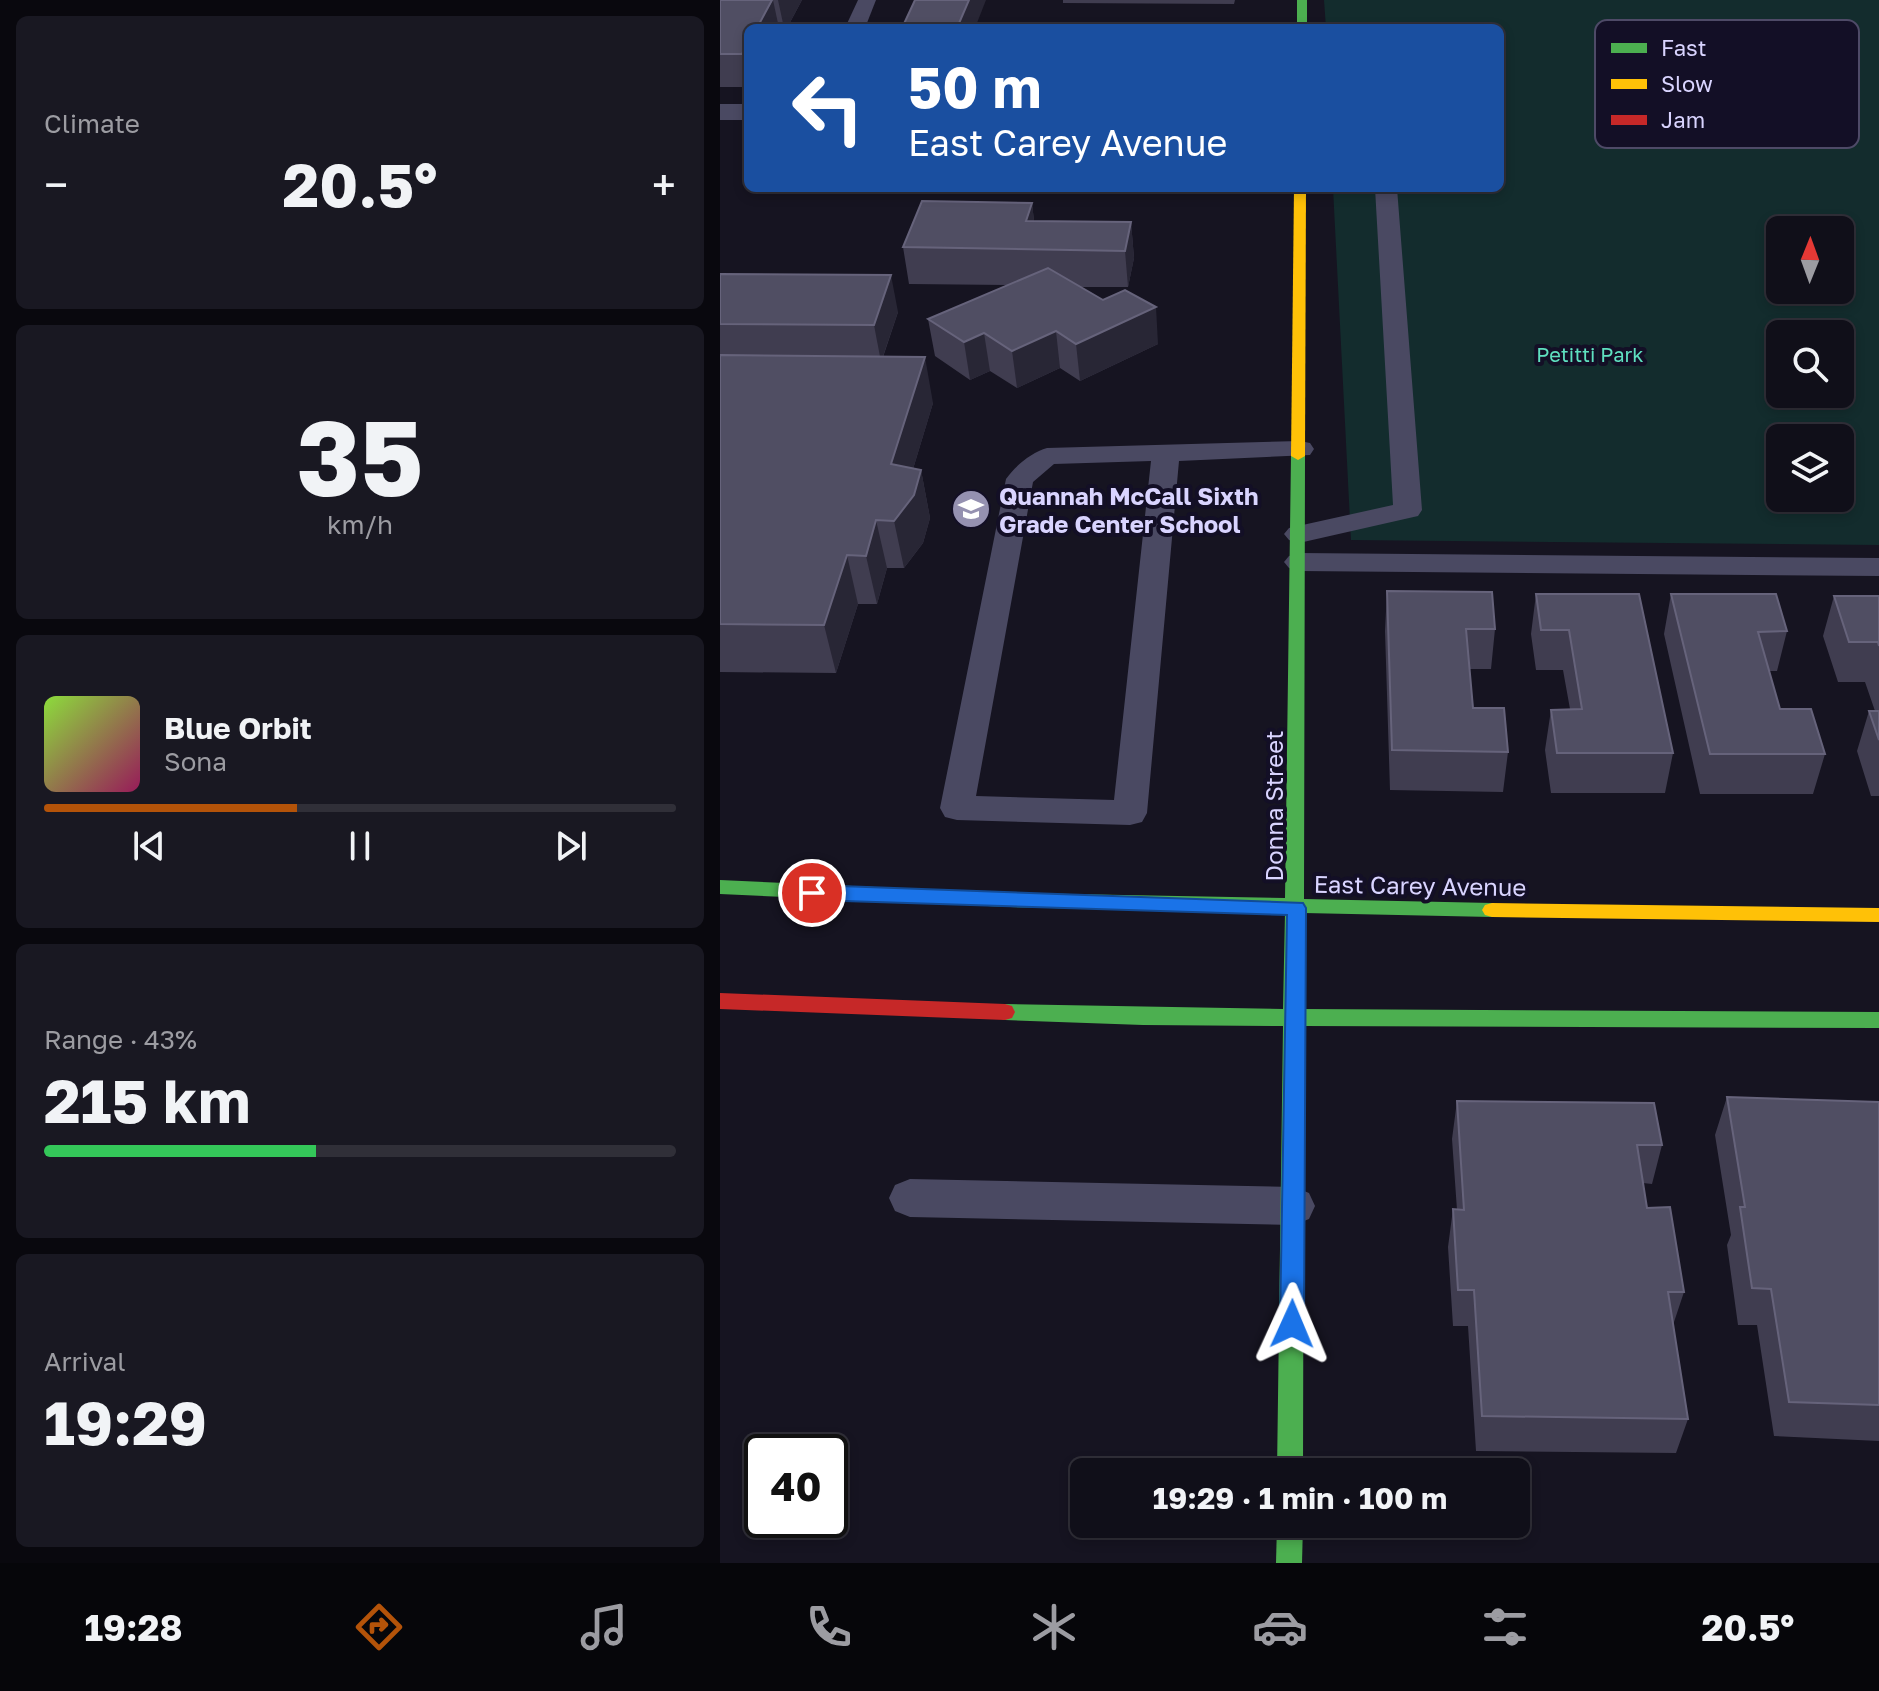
<!DOCTYPE html>
<html lang="en">
<head>
<meta charset="utf-8">
<style>
	body { margin:0; font-family:"Golos Text",sans-serif; background:#191822; color:#f1f3f6; height:100vh; display:flex; flex-direction:column; font-size:30px; white-space:nowrap }
	* { box-sizing:border-box; margin:0 }
	p { font-size:26px; color:#9c9ca2 }
	.icon { flex:none; width:44px; height:44px; fill:none; stroke:currentColor; stroke-width:2; stroke-linecap:round; stroke-linejoin:round }
	.map { position:relative; flex:1; overflow:hidden }
	.sheet { display:flex; flex-direction:column; gap:16px; padding:16px; background:#09080e; width:720px }
	.sheet>* { flex:none }
	.banner { position:absolute; left:24px; top:24px; width:760px; height:168px; border-radius:12px; box-shadow:0 4px 12px #0003,0 0 0 2px #302f38; background:#1a4fa0; color:#fff; overflow:hidden }
	.needle { width:52px; rotate:1deg }
	.tools { position:absolute; left:1046px; top:216px; display:grid; gap:16px }
	.tools a { display:grid; place-items:center; width:88px; height:88px; border-radius:12px; background:#100f19; box-shadow:0 4px 12px #0003,0 0 0 2px #302f38; font-size:40px }
	.speed { position:absolute; left:24px; top:1434px; display:flex; gap:16px; font-size:40px; font-weight:700; text-align:center }
	.speed>* { display:grid; place-content:center; width:104px; height:104px; border-radius:50%; background:#100f19; box-shadow:0 4px 12px #0003,0 0 0 2px #302f38; line-height:1 }
	.speed .limit { border:4px solid #111; border-radius:12px; background:#fff; color:#111 }
	.pin { position:absolute; display:grid; place-items:center; width:68px; height:68px; color:#fff; margin:-34px; border:4px solid #fff; border-radius:50%; box-shadow:0 2px 8px #0007 }
	.me { position:absolute; width:88px; margin:-44px; rotate:1deg; stroke-linejoin:round; filter:drop-shadow(0 0 6px #0008) }
	.turn { display:flex; align-items:center; gap:28px; height:168px; padding:0 32px; font-size:36px }
	.turn .icon { width:104px; height:104px; stroke-width:2.5 }
	.turn b { display:block; font-size:56px; line-height:68px }
	.big { font-size:60px; font-weight:700; line-height:1.1 }
	.sheet .card { flex:1; display:flex; flex-direction:column; justify-content:center; gap:12px; min-width:0; padding:0 28px; border-radius:12px; background:#191822 }
	.sheet .dial { align-items:center; gap:0 }
	.dial b { font-size:104px; line-height:1 }
	.song { display:flex; align-items:center; gap:24px }
	.cover { width:96px; height:96px; border-radius:12px; background:linear-gradient(135deg,hsl(90 70% 55%),hsl(330 70% 35%)) }
	.played { height:8px; border-radius:4px; background:linear-gradient(90deg,#b45309 40%,#302f38 40%) }
	.keys { display:flex; justify-content:space-around; direction:ltr }
	.heat { display:flex; justify-content:space-between; align-items:center; font-size:44px; direction:ltr }
	.charge { height:12px; border-radius:6px; background:linear-gradient(90deg,#34c759 43%,#302f38 0) }
	.trip { position:absolute; left:350px; top:1458px; width:460px; height:80px; border-radius:12px; background:#100f19; box-shadow:0 4px 12px #0003,0 0 0 2px #302f38; font-weight:700; line-height:80px; text-align:center }
	.menu { display:flex; height:128px; justify-content:space-around; align-items:center; background:#06060a; color:#9c9ca2 }
	.menu .icon { width:56px; height:56px }
	.menu .selected { color:#b45309 }
	.menu b { font-size:36px; color:#f1f3f6 }
	main { display:flex; flex:1; min-height:0 }
	.map>svg:first-child { display:block }
</style>
</head>
<body>
<main>
<section class="sheet">
<div class="card"><p>Climate</p>
<div class="heat"><a>−</a><b class="big">20.5°</b><a>+</a></div>
</div>
<div class="card dial"><b>35</b><p>km/h</p></div>
<div class="card">
<div class="song"><i class="cover"></i><div><b>Blue Orbit</b><p>Sona</p></div></div>
<div class="played"></div>
<div class="keys"><svg class="icon" aria-label="previous" viewBox="0 0 24 24"><path d="M18 5L8 12l10 7zM5 5v14"/></svg><svg class="icon" aria-label="pause" viewBox="0 0 24 24"><path d="M8 5v14M16 5v14"/></svg><svg class="icon" aria-label="next" viewBox="0 0 24 24"><path d="M6 5l10 7-10 7zM19 5v14"/></svg></div>
</div>
<div class="card"><p>Range · 43%</p><b class="big">215 km</b><div class="charge"></div></div>
<div class="card"><p>Arrival</p><b class="big">19:29</b></div>
</section>
<div class="map">
<svg width="1159" height="1563" viewBox="0 0 1159 1563">
	<rect width="100%" height="100%" fill="#161421"/>
	<path fill="#132c2d" fill-rule="evenodd" d="M604,0H1159V545L631,540L613,188H780V28H606ZM1060,230H1120V290H1060ZM1060,334H1120V394H1060ZM1060,438H1120V498H1060Z"/>
	<g fill="none" stroke-linecap="round" stroke-linejoin="round">
		<g fill="#4a4962" fill-rule="evenodd">
			<polygon points="138,0 156,0 145,28 125,28"/>
			<polygon points="655,188 677,188 702,510 698,516 579,543 569,540 564,534 569,528 673,505"/>
			<path d="M580,441L590,443L594,449L590,455L459,461L427,813L422,822L410,825L237,820L225,817L220,808L286,479C295,466 312,452 327,448ZM431,461L394,800L256,796L313,482L334,464Z"/>
			<polygon points="579,553 1159,558 1159,576 579,571 569,568 564,562 569,556"/>
			<polygon points="190,1179 574,1187 589,1193 595,1206 589,1219 574,1225 190,1217 175,1211 169,1198 175,1185"/>
		</g>
		<rect fill="#4a4962" fill-rule="evenodd" x="0" y="104" width="28" height="16"/>
		<g fill="#4caf50" fill-rule="evenodd">
			<rect x="577" y="0" width="10" height="28"/>
			<polygon points="578,452 585,456 584,899 772,903 779,905 782,910 779,915 772,917 584,913 584,1009 1159,1012 1159,1028 584,1026 583,1472 557,1472 563,1026 423,1025 285,1020 278,1018 275,1012 278,1006 285,1004 563,1009 565,913 290,907 0,894 0,880 290,893 565,898 571,456"/>
			<polygon points="557,1524 583,1524 582,1563 556,1563"/>
		</g>
		<g fill="#ffc107" fill-rule="evenodd">
			<polygon points="574,188 586,188 585,456 578,460 571,456"/>
			<polygon points="772,903 1159,908 1159,922 772,917 765,915 762,910 765,905"/>
		</g>
		<polygon fill="#c62828" fill-rule="evenodd" points="0,993 285,1004 292,1006 295,1012 292,1018 285,1020 0,1009"/>
	</g>
	<g fill="#403d50">
		<polygon points="0,0 82,0 67,28 28,28 28,87 0,87"/>
		<polygon points="317,0 515,0 514,4 343,3 343,0"/>
		<polygon points="312,203 314,221 411,222 414,258 408,287 360,287 438,344 360,381 340,368 297,388 270,371 250,380 215,356 208,319 287,285 189,284 183,247"/>
		<polygon points="0,274 178,312 163,357 213,403 193,469 201,470 210,518 203,543 184,568 167,568 157,604 138,604 116,673 0,672"/>
		<polygon points="667,591 775,629 771,669 749,669 753,708 788,752 783,792 670,790 665,631"/>
		<polygon points="816,594 919,594 953,753 945,793 831,793 825,750 831,710 850,709 843,670 816,670 811,634"/>
		<polygon points="951,594 1067,631 1057,671 1049,671 1060,709 1105,754 1093,794 980,794 944,634"/>
		<polygon points="1114,596 1159,596 1159,796 1151,796 1137,751 1149,711 1155,711 1145,682 1118,682 1103,636"/>
		<polygon points="1007,1097 1159,1102 1159,1441 1054,1436 1037,1325 1018,1325 1007,1245 1011,1235 995,1135"/>
		<polygon points="737,1101 942,1145 932,1184 923,1183 927,1208 964,1292 953,1325 968,1419 956,1453 756,1451 748,1326 733,1326 728,1247 733,1209 737,1210 732,1139"/>
	</g>
	<g fill="#282635">
		<polygon points="53,0 59,28 37,28"/>
		<polygon points="58,0 82,0 67,28 64,28"/>
		<polygon points="249,0 266,0 255,28 237,28"/>
		<polygon points="28,43 28,79 22,54"/>
		<polygon points="312,203 316,238 306,221"/>
		<polygon points="411,222 414,258 408,287 405,251"/>
		<polygon points="171,275 178,312 161,362 154,325"/>
		<polygon points="436,307 438,344 360,381 356,344"/>
		<polygon points="336,331 340,368 297,388 292,351"/>
		<polygon points="264,333 270,371 250,380 244,342"/>
		<polygon points="205,357 213,403 180,512 171,464"/>
		<polygon points="201,470 210,518 203,543 184,568 174,521"/>
		<polygon points="156,520 167,568 157,604 146,556"/>
		<polygon points="127,555 138,604 116,673 104,625"/>
	</g>
	<g fill="#504e63" stroke="#66637b" stroke-width="2">
		<polygon points="0,0 52,0 37,28 28,28 28,43 22,54 0,54"/>
		<polygon points="195,0 249,0 237,28 182,28"/>
		<polygon points="202,201 312,203 306,221 411,222 405,251 183,247"/>
		<polygon points="328,268 383,300 405,290 436,307 356,344 336,331 292,351 264,333 244,342 208,319"/>
		<polygon points="0,274 171,275 154,325 0,324"/>
		<polygon points="0,355 205,357 171,464 201,470 194,495 174,521 156,520 146,556 127,555 104,625 0,624"/>
		<polygon points="667,591 772,592 775,629 746,629 753,708 784,708 788,752 672,750"/>
		<polygon points="816,594 919,594 953,753 837,753 831,710 862,709 849,630 821,630"/>
		<polygon points="951,594 1056,594 1067,631 1038,632 1060,709 1091,709 1105,754 990,754"/>
		<polygon points="1114,596 1159,596 1159,646 1158,642 1129,642"/>
		<polygon points="1149,711 1159,711 1159,740"/>
		<polygon points="1007,1097 1159,1102 1159,1405 1069,1402 1051,1289 1032,1288 1020,1207 1025,1207"/>
		<polygon points="737,1101 934,1103 942,1145 917,1145 927,1208 950,1207 964,1292 948,1292 968,1419 762,1416 754,1290 738,1290 733,1209 744,1210"/>
	</g>
	<polygon fill="#1a73e8" stroke="#114b97" stroke-width="2" points="92,885 583,903 586,908 584,1324 581,1332 572,1335 564,1332 560,1324 567,915 92,900 85,898 83,893 85,887"/>
	<defs>
		<g id="school-disc" transform="scale(2)"><circle r="9.5" fill="#9591b1" stroke="#130f26"/><path d="M0-5L7-2L0 1L-7-2ZM-4 1L0 2.5L4 1V4Q0 6-4 4Z" fill="#fff"/></g>
	</defs>
	<g fill-rule="evenodd">
		<use href="#school-disc" x="251" y="509"/>
	</g>
	<g text-anchor="middle" dominant-baseline="central" stroke-width="8" stroke-linejoin="round" paint-order="stroke">
		<g font-size="20" fill="#5fe0c0" stroke="#130f26">
			<text x="870" y="354">Petitti Park</text>
		</g>
		<g font-size="24" font-weight="bold" fill="#d9d4ff" stroke="#130f26" text-anchor="start">
			<text x="279" y="495">Quannah McCall Sixth<tspan x="279" dy="28">Grade Center School</tspan></text>
		</g>
		<g font-size="24" fill="#d9d4ff" stroke="#130f26">
			<text transform="translate(553 806) rotate(-90)">Donna Street</text>
			<text transform="translate(700 885) rotate(1)">East Carey Avenue</text>
		</g>
	</g>
	<rect x="875" y="20" width="264" height="128" rx="12" fill="#130f26" stroke="#4e4a67" stroke-width="2"/>
	<rect x="891" y="43" width="36" height="10" fill="#4caf50"/>
	<rect x="891" y="79" width="36" height="10" fill="#ffc107"/>
	<rect x="891" y="115" width="36" height="10" fill="#c62828"/>
	<g font-size="22" fill="#d9d4ff">
		<text x="941" y="56">Fast</text>
		<text x="941" y="92">Slow</text>
		<text x="941" y="128">Jam</text>
	</g>
</svg>
<div class="tools">
<a><svg class="needle" viewBox="-14 -14 28 28"><path d="M0-13l5 13h-10z" fill="#e53935"/><path d="M0 13l5-13h-10z" fill="#9c9ca2"/></svg></a>
<a><svg class="icon" aria-label="search" viewBox="0 0 24 24"><circle cx="10" cy="10" r="6"/><path d="M15 15l6 6"/></svg></a>
<a><svg class="icon" aria-label="layers" viewBox="0 0 24 24"><path d="M12 4l9 5-9 5-9-5zM3 14l9 5 9-5"/></svg></a>
</div>
<div class="speed"><div class="limit">40</div></div>
<div class="pin" style="left:92px;top:893px;background:#d93025"><svg class="icon" aria-label="arrive" viewBox="0 0 24 24"><path d="M6 21V4h12l-3 4 3 4H6"/></svg></div>
<svg class="me" style="left:572px;top:1324px" viewBox="-20 -20 40 40"><path d="M0-17L14 15 0 8-14 15z" fill="#1a73e8" stroke="#fff" stroke-width="4"/></svg>
<div class="trip">19:29 · 1 min · 100 m</div>
<div class="banner">
<div class="turn"><svg class="icon" aria-label="left" viewBox="0 0 24 24"><path d="M17 20v-9H6M10 6l-5 5 5 5"/></svg><div><b>50 m</b>East Carey Avenue</div></div>
</div>
</div>
</main>
<nav class="menu">
<b>19:28</b>
<svg class="icon selected" aria-label="directions" viewBox="0 0 24 24"><path d="M12 3l9 9-9 9-9-9zM9 14v-3h6M13 9l2 2-2 2"/></svg>
<svg class="icon" aria-label="music" viewBox="0 0 24 24"><path d="M9 18V5l10-2v13"/><circle cx="6" cy="18" r="3"/><circle cx="16" cy="16" r="3"/></svg>
<svg class="icon" aria-label="phone" viewBox="0 0 24 24"><path d="M5 4h4l2 5-3 2q2 4 5 5l2-3 5 2v4C11 20 4 13 5 4z"/></svg>
<svg class="icon" aria-label="climate" viewBox="0 0 24 24"><path d="M12 3v18M4 7l16 10M4 17L20 7"/></svg>
<svg class="icon" aria-label="car" viewBox="0 0 24 24"><path d="M5 17H2v-5l4-1 3-4h7l3 4 3 1v5h-3M9 17h6M6 11h13"/><circle cx="7" cy="17" r="2"/><circle cx="17" cy="17" r="2"/></svg>
<svg class="icon" aria-label="filters" viewBox="0 0 24 24"><path d="M4 7h16M4 17h16"/><circle cx="9" cy="7" r="2"/><circle cx="15" cy="17" r="2"/></svg>
<b>20.5°</b>
</nav>
</body>
</html>
